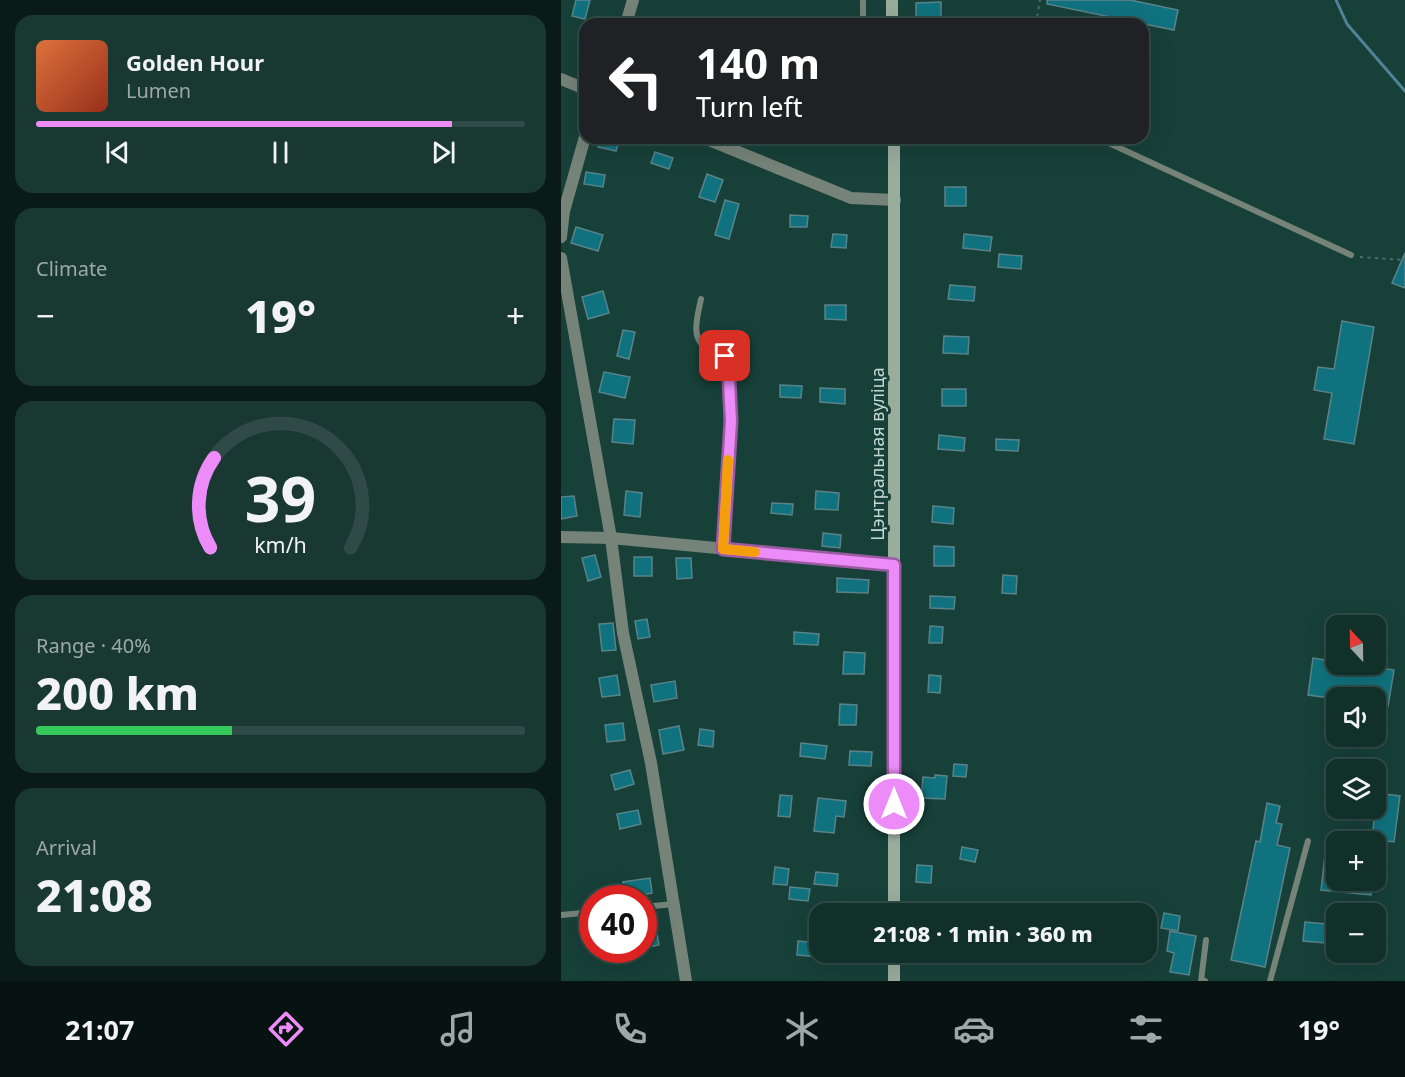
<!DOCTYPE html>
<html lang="en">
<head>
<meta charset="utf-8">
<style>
	body { margin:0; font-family:"Noto Sans",sans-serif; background:#1a3832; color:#f1f3f6; height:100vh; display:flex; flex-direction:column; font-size:22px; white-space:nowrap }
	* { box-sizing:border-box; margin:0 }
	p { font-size:20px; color:#9ca9a8 }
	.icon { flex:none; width:33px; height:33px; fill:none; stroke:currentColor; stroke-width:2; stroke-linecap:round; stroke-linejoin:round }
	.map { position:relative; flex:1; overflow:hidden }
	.panel { display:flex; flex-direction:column; gap:15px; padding:15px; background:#091a17; width:561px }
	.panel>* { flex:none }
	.guide { position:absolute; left:18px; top:18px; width:570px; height:126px; border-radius:18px; box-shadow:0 6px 24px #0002,0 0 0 2px #304b47; background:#202124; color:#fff; overflow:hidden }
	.needle { width:39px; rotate:338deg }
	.fabs { position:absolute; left:765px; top:615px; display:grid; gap:12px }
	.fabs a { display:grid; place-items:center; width:60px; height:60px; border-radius:12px; background:#11302a; box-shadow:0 6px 24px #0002,0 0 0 2px #304b47; font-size:30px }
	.speed { position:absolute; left:18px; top:885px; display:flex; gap:12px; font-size:30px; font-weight:700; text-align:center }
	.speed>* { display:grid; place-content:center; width:78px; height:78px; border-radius:50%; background:#11302a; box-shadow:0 6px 24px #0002,0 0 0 2px #304b47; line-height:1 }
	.speed .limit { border:9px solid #d22; background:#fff; color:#111 }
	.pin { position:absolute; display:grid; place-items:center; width:51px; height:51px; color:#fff; margin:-26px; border-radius:12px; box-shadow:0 3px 9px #0006 }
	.me { position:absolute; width:66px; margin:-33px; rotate:0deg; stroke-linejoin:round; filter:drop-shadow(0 0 4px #0008) }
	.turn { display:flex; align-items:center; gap:21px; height:126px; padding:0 18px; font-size:27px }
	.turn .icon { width:78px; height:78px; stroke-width:2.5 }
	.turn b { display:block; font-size:42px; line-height:51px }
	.big { font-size:45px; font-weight:800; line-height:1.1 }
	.panel .card { flex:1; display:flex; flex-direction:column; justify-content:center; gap:9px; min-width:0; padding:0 21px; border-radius:18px; background:#1a3832 }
	.panel .dial { align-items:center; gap:0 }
	.dial svg { height:156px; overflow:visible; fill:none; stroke:#304b47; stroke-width:7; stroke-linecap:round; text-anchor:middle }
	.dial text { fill:#f1f3f6; stroke:none }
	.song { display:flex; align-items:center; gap:18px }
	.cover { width:72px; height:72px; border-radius:9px; background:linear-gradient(135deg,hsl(20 70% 55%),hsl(10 70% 35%)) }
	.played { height:6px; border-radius:3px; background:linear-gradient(90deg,#ed8cf9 85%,#304b47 85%) }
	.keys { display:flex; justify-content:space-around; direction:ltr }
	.heat { display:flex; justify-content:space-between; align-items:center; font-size:33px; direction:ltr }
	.charge { height:9px; border-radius:4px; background:linear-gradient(90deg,#34c759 40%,#304b47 0) }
	.trip { position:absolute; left:248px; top:903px; width:348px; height:60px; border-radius:18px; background:#11302a; box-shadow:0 6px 24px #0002,0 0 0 2px #304b47; font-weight:800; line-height:60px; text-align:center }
	.tab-bar { display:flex; height:96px; justify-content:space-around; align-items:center; background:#071311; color:#9ca9a8 }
	.tab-bar .icon { width:42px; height:42px }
	.tab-bar .current { color:#ed8cf9 }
	.tab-bar b { font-size:27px; color:#f1f3f6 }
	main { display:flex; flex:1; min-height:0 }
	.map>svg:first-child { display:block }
</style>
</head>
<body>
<main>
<section class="panel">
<div class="card">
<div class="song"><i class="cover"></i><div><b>Golden Hour</b><p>Lumen</p></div></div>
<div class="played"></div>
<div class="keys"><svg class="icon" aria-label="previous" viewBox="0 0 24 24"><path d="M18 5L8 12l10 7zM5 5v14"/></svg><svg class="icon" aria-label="pause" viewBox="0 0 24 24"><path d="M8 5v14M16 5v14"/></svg><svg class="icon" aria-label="next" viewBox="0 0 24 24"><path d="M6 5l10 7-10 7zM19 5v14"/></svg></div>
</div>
<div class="card"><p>Climate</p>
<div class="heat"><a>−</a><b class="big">19°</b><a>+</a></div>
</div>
<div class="card dial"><svg viewBox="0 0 100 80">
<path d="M14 69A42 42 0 1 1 86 69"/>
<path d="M14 69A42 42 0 0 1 16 23" stroke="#ed8cf9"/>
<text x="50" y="56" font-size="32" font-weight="700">39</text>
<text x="50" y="72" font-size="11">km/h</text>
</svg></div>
<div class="card"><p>Range · 40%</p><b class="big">200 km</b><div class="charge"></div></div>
<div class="card"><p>Arrival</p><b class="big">21:08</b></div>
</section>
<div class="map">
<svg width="844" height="981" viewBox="0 0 844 981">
	<rect width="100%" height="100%" fill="#174038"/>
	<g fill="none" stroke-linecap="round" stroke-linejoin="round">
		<polyline stroke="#508298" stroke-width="3" points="775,0 786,24 844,91"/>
	</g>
	<g fill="#10727e" stroke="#59838a" stroke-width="1.5">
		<polygon points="15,0 29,0 24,19 11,16"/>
		<polygon points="486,0 569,0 617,10 613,30 486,4"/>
		<polygon points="380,2 380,20 355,20 355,3"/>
		<polygon points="40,138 59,138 55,151 37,147"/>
		<polygon points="94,152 112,158 108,169 90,163"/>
		<polygon points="25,172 44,175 42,187 23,184"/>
		<polygon points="146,174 162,180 154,202 138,197"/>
		<rect x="384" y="187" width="21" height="19"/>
		<polygon points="164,200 178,204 168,239 154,235"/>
		<polygon points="229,215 247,216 246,227 229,227"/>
		<polygon points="15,227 42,235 37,251 10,243"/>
		<polygon points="272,234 286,235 285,248 270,247"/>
		<polygon points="403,234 431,237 429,251 402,248"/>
		<polygon points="844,253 844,288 831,283"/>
		<polygon points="438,254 461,256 460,269 437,267"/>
		<polygon points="389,285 414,287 413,301 387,299"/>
		<polygon points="42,291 48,313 27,319 21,297"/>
		<polygon points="264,305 285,305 285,320 264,319"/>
		<polygon points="781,321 813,327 793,444 763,439 771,393 753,390 757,367 773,369"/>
		<polygon points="62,330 74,332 68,359 56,356"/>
		<polygon points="383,336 408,337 407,354 382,353"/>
		<polygon points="43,372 69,377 64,398 38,392"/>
		<polygon points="219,385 241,386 240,398 219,397"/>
		<polygon points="259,388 284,389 284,404 259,402"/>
		<rect x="381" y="389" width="24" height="17"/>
		<polygon points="53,419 74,420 72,444 51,442"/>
		<polygon points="378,435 404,438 403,451 377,449"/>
		<polygon points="435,439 458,440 457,451 435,450"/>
		<polygon points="65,491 81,493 79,517 63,515"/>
		<polygon points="255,491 278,493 277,510 254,509"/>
		<polygon points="13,496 16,516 0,519 0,497"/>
		<polygon points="211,503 232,504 231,515 210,513"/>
		<polygon points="372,506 393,508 392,524 371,522"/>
		<polygon points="262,533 280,535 279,548 261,546"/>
		<polygon points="373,546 393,547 393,566 373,566"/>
		<polygon points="34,555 40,577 27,581 21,558"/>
		<rect x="73" y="557" width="18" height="19"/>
		<polygon points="115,558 130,558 131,578 116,579"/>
		<polygon points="442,575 456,576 455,594 441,593"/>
		<polygon points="276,578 308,580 307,593 276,592"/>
		<polygon points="369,596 394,597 393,609 369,608"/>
		<polygon points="86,619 89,637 77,639 74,621"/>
		<polygon points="52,623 55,650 41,651 38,624"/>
		<polygon points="369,626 382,627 381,643 368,643"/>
		<polygon points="233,632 258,634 257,645 233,644"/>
		<polygon points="283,652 304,653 303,674 282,674"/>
		<polygon points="752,658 776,662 776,664 796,664 833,670 827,706 814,705 814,698 776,698 776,699 747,695"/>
		<polygon points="56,675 59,695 41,697 38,678"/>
		<polygon points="368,675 380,676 379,693 367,692"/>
		<polygon points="114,681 116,698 93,702 90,685"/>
		<polygon points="279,704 296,705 295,725 278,725"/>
		<polygon points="62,723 64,740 46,742 44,725"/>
		<polygon points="118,726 123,750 102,754 98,730"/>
		<polygon points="139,729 153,731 152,747 137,745"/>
		<polygon points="240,743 266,746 264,759 239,756"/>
		<polygon points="289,751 311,752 310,766 288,765"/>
		<polygon points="393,764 406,765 405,777 392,776"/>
		<polygon points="69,770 73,784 54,790 50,775"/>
		<polygon points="374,775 386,776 384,799 360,798 362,777 374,778"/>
		<polygon points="816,793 839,796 833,842 811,839"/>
		<polygon points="219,795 231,796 229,817 217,816"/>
		<polygon points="257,798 285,801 283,817 275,816 273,833 253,831"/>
		<polygon points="706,803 719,806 715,823 721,824 716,845 729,848 704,967 670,960 695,841 699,842"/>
		<polygon points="77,810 80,824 59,829 56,814"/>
		<polygon points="401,847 417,850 414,862 399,859"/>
		<polygon points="764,855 776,856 776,880 812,880 810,895 760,890"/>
		<polygon points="356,865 371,866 370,883 355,882"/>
		<polygon points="214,867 228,869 226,885 212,884"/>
		<polygon points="255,872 277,874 276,886 253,884"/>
		<polygon points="89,878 91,893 64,897 62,882"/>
		<polygon points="229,887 249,889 247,901 228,899"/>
		<polygon points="603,913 619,916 617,931 600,928"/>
		<polygon points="744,922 776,925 776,944 742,941"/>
		<polygon points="609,931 635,936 628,975 609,972 613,953 606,951"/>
		<polygon points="96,933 98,945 82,948 82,935"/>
		<polygon points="237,941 258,943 258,957 236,955"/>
	</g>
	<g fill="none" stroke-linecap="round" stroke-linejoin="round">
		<g stroke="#4c6f68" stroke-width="2" stroke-dasharray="3 4.5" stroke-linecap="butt">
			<polyline points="475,24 479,0"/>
			<polyline points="799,257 844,260"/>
		</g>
		<g stroke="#768379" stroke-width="6">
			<polyline points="302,24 302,0"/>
			<polyline points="537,138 790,255"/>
			<path d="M140,299C136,319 128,341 150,351C157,354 163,354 167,360L170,421L162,549"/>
			<polyline points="82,907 113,904"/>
			<polyline points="0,915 32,912"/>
			<polyline points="644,981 640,981 645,940"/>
			<polyline points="709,981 747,841"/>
		</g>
		<g stroke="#768379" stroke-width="12">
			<polyline points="65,24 72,0"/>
			<polyline points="0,79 24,89"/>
			<polyline points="143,138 290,198 334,200"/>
			<polyline points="0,237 3,211 24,137"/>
			<polyline points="0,258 50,538 62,633 90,763 125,981"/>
			<polyline points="0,537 50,538 333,565"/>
		</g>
		<g stroke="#99ad9d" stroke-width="12">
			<polyline points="331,0 331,24"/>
			<polyline points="333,914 333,138"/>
			<polyline points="333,981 333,952"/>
		</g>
	</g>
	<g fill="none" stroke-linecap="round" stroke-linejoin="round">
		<g stroke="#9a5ba2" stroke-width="15">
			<polyline id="route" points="164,356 167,360 170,421 162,549 333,565 333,804"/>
		</g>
		<use href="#route" stroke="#ed8cf9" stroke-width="10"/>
		<polyline stroke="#f59e0b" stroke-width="10" points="167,460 162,549 194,552"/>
	</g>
	<g text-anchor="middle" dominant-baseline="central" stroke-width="6" stroke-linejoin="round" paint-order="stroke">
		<g font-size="18" fill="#c4d9d4" stroke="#174038">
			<text transform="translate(316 454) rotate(-90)">Цэнтральная вуліца</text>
		</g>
	</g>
</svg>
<div class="fabs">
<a><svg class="needle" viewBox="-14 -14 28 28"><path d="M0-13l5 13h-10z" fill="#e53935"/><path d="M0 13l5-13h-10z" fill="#9ca9a8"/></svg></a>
<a><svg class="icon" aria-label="sound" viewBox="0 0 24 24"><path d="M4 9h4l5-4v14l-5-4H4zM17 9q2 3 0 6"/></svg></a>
<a><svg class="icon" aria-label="layers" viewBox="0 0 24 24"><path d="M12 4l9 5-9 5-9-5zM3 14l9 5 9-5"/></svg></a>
<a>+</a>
<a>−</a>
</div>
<div class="speed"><div class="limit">40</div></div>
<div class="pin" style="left:164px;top:356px;background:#d93025"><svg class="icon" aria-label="arrive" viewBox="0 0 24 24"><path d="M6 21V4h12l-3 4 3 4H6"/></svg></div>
<svg class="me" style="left:333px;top:804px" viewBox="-20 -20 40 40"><circle r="17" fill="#ed8cf9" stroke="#fff" stroke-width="3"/><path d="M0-11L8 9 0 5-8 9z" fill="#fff"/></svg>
<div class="trip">21:08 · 1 min · 360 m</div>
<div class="guide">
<div class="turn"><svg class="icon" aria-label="left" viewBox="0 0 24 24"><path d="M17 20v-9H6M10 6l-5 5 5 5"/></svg><div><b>140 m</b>Turn left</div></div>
</div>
</div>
</main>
<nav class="tab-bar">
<b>21:07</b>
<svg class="icon current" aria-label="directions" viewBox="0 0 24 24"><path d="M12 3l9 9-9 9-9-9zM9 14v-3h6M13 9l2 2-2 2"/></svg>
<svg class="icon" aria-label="music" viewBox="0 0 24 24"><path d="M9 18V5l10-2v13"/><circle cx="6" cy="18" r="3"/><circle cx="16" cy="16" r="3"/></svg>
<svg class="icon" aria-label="phone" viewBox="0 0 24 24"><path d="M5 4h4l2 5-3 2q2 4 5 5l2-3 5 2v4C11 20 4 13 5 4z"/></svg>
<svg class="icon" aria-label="climate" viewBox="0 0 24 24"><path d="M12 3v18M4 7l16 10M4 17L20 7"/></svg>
<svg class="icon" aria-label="car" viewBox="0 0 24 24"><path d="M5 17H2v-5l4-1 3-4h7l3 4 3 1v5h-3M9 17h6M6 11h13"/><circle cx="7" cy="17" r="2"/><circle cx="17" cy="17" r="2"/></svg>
<svg class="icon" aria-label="filters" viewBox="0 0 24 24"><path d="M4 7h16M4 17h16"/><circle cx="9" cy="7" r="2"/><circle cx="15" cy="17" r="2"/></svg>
<b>19°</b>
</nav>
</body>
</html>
